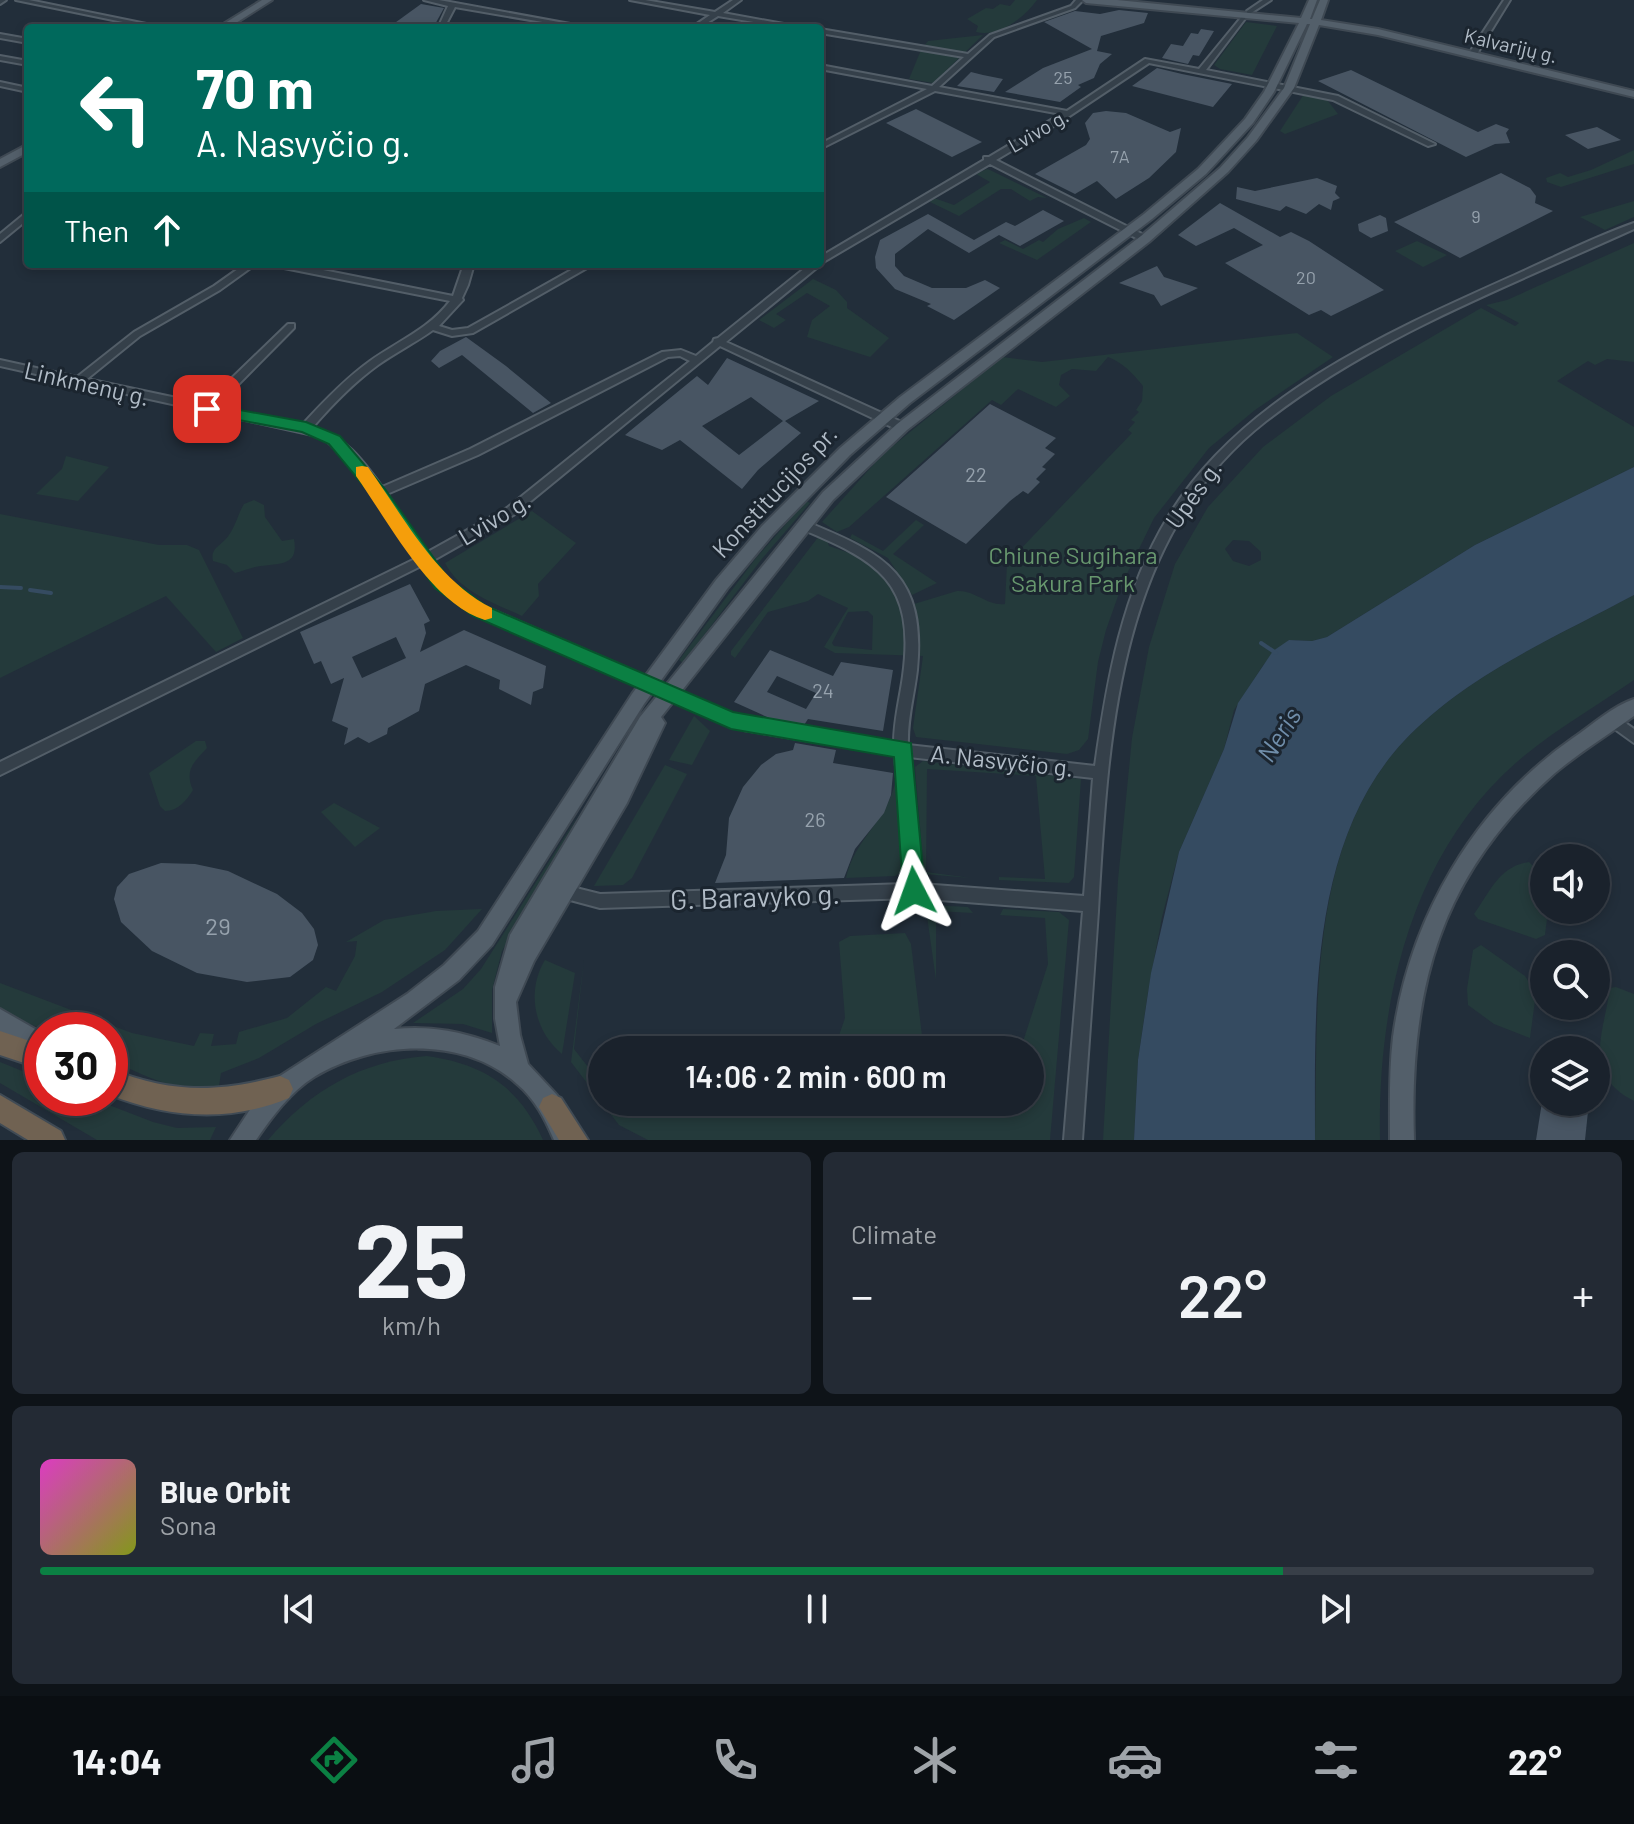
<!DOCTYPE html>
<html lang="en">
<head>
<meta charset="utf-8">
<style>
	body { margin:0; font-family:Barlow,sans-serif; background:#232a34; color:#f1f3f6; height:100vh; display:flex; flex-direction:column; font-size:30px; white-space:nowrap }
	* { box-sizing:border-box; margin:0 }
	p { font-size:26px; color:#9fa4a9 }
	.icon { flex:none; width:44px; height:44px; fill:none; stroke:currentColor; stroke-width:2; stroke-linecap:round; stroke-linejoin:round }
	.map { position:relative; height:1140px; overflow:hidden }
	.sheet { display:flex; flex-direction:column; gap:12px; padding:12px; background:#0e1318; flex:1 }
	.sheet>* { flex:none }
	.banner { position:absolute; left:24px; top:24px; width:800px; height:244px; border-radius:8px; box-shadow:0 4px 12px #0003,0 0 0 2px #383f48; background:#00695c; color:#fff; overflow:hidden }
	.controls { position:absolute; left:1530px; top:844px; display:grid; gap:16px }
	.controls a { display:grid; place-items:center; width:80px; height:80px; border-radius:50%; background:#1a222c; box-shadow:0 4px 12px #0003,0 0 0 2px #383f48; font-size:40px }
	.speed { position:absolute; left:24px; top:1012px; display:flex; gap:16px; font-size:40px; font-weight:700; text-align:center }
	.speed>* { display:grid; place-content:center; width:104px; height:104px; border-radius:50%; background:#1a222c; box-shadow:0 4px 12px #0003,0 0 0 2px #383f48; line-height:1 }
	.speed .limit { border:12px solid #d22; background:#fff; color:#111 }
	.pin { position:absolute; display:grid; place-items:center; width:68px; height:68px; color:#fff; margin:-34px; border-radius:16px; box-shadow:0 4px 12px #0006 }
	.me { position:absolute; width:88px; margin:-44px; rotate:356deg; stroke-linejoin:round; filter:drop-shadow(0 0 6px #0008) }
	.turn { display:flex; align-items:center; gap:28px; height:168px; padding:0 40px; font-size:36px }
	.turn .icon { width:104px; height:104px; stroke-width:2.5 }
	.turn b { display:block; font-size:56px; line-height:68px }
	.then { display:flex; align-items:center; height:76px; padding:0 40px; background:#0003; gap:16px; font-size:30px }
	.big { font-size:60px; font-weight:600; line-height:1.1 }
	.sheet .card { flex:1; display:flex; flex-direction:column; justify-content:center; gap:12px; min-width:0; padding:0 28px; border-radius:12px; background:#232a34 }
	.sheet .dial { align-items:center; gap:0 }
	.dial b { font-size:104px; line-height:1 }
	.song { display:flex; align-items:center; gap:24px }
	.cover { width:96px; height:96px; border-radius:12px; background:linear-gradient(135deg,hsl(310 70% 55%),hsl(70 70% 35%)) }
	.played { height:8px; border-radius:4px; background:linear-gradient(90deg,#0b8043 80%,#383f48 80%) }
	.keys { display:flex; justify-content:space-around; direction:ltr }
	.heat { display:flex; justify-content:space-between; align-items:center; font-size:44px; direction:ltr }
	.sheet .tiles { flex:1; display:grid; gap:12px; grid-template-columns:1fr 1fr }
	.card:last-child { grid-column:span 2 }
	.trip { position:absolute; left:588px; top:1036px; width:456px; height:80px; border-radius:40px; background:#1a222c; box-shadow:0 4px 12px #0003,0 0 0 2px #383f48; font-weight:600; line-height:80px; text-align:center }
	.tabs { display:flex; height:128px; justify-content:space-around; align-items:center; background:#0a0e12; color:#9fa4a9 }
	.tabs .icon { width:56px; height:56px }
	.tabs .on { color:#0b8043 }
	.tabs b { font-size:36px; color:#f1f3f6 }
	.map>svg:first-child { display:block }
</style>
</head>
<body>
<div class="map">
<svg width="1634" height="1140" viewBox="0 0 1634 1140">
	<rect width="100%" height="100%" fill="#222e3a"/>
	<g fill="#243a3b" fill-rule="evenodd">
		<path d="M1015,0H1037C1024,18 998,38 976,32L978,26L967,19L986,8L993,9L1000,4L1010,6Z"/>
		<polygon points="1246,22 1277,26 1252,75 1220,69 1214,65"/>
		<polygon points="983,35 933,83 909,79 921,50 928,41"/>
		<polygon points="1304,94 1328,101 1338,114 1285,134 1280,131"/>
		<polygon points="1634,150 1634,164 1561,187 1547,182 1546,178 1560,173 1568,177 1591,170"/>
		<polygon points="987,169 990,170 1047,198 1038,197 1030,201 1011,189 1001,189 959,216 930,202 934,198 954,205 990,182 976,174"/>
		<polygon points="1634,201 1634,217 1605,230 1580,217"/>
		<polygon points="1084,218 1091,222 1037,260 999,243 1005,240 1023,249 1039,240 1043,242 1058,229"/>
		<polygon points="1417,241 1447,255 1423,267 1395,251"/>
		<path d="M1634,243V362L1607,359L1595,365L1588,361L1557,381L1634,427V467L1475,545L1327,637L1312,641L1289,640L1264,664L1234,710L1224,749L1179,852L1162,917L1148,992L1138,1060L1134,1140H1103L1118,880L1132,738L1149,647L1175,564L1208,507L1263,447L1331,396L1481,308L1515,326L1519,323L1486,305L1507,300ZM1233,540L1249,541L1261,552V560L1249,566L1233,561L1225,549Z"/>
		<polygon points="813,279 836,290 847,302 847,308 889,338 870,357 807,337 812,320 830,306 807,293 776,314 786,320 774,328 759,320"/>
		<path d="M1297,333L1333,357L1255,410L1209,448L1154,518L1123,582L1106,630L1098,662L1088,739L1079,750L1067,754L916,737L913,728L923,656L835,653L824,647L848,608L818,594L808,601L768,612L735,658L731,655V651L819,536L827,539L829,546L861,557L878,570L904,607L957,591C975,590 987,606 1005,604L1007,563L1132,433L1128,430L1135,422L1131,420L1139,412L1136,410L1142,401L1143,386C1133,374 1124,363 1108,357L1096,371L1072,369L1061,375L1059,385L1070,396L1056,407L1018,389L1001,405L992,400L849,527L837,532L822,522L883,454L1002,357L1042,362ZM868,611L873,616L872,650L834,646L832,643L848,612Z"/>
		<polygon points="66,456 109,467 78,501 36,494 62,469"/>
		<path d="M254,500L264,505L265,517L282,541L294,539C299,566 280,563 261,566C252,567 244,571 235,573L227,565L213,561C210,547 222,546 229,535C236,525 238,514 244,504Z"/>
		<polygon points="806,501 810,503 761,560 683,663 679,660 756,558"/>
		<path d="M532,511L576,543L538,584L539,596L522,616C494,603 460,592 445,563Z"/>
		<polygon points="0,514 159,545 187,545 199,550 243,638 216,652 166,596 0,678"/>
		<polygon points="916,520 924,525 893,554 937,583 912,595 888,558 850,538 852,534 883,551"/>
		<path d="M1634,595V680C1598,705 1558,728 1524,756C1412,848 1377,1001 1380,1140H1315C1318,1007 1307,845 1404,741C1466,675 1556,637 1634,595Z"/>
		<polygon points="694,716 710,731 692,765 669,760"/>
		<path d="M196,741H205L207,748C194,762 184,770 193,790C187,800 178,811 165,811L160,806L149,773Z"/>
		<polygon points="923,761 1081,779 1074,877 1069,883 999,880 999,877 1045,879 1036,776 927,769 926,872 971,878 924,874 915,767"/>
		<polygon points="665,765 687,774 632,878 623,885 594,886"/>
		<path d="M896,778L901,872L895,876L846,878C854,839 889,820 896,778Z"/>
		<polygon points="334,803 380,828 355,847 321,812"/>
		<polygon points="579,814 502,951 492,990 492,1033 463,1024 413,1023 463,989 481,969"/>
		<path d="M1529,862L1544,877V910H1548L1545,935L1536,939L1478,919L1474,914C1490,892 1499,866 1529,862Z"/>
		<polygon points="930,905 968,907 973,913 936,911 936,980 926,909"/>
		<path d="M482,909L445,950L382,992L316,1024L259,1058L221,1073L219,1086L233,1084L234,1088C184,1096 154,1080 110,1060V1030H44L0,1011V983L132,1033L194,1046L200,1033L214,1034L211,1046L236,1044L239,1032L287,1018L326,987L336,991L355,956L357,941L346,942L384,920L436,911Z"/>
		<polygon points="1003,909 1059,912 1069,920 1050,1140 648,1140 619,1125 571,1062 584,960 574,1049 602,1085 602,1102 615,1102 627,1118 685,1116 686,1102 1030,1102 1030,1050 834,1050 845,1018 839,942 850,936 905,933 911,944 923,1044 1021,1048 1048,964 1045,918 1000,915"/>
		<polygon points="1481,945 1525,976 1536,993 1530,1038 1494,1024 1468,1005 1467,989 1473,950"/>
		<path d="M545,960L575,973L562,1054C534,1031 526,991 545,960Z"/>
		<path d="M1616,987L1634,994V1101C1582,1074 1603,1037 1610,988Z"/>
		<path d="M427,1056C484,1064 519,1087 543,1140H268C311,1090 361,1061 427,1056Z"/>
		<polygon points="0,1062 42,1079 42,1098 91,1098 153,1122 177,1128 216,1127 210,1140 97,1140 0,1083"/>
	</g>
	<path fill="#354b61" d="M1634,467V595C1556,637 1466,675 1404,741C1308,844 1315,1009 1315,1140H1134L1138,1060L1151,973L1179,852L1224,749L1238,703L1273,651L1289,640L1312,641L1327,637L1475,545Z"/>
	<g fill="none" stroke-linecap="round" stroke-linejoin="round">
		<g stroke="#354b61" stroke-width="4">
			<polyline points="0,587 21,588"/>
			<polyline points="30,590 51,593"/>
			<polyline points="1261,643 1276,653"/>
		</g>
	</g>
	<g fill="#485563" fill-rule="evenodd">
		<polygon points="421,4 444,8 433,28 392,25"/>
		<polygon points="1119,10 1148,13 1144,23 1101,36 1097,51 1112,54 1100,64 1094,78 1078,85 1081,87 1060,102 1005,92 1043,68 1092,49 1044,22 1075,11 1100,14"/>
		<polygon points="1201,29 1214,31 1199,56 1193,55 1188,64 1162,58 1171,44 1183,46 1191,33 1198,34"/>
		<polygon points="1157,68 1182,74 1232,84 1213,107 1132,86"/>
		<polygon points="1351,70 1478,132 1496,124 1509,129 1506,133 1510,143 1495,144 1466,157 1318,81"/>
		<polygon points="971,72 983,75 1003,79 994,92 957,86"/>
		<polygon points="916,109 982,142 952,157 886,123"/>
		<polygon points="1106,111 1126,113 1170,132 1181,128 1176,152 1149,178 1116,199 1097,181 1075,194 1035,174 1086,145 1090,139 1085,123 1093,113"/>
		<polygon points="1597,127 1621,140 1588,149 1565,135"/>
		<polygon points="1501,173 1530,188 1536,196 1535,203 1553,211 1460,258 1394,222"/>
		<polygon points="1317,178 1337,186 1335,193 1340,198 1333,201 1331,210 1319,204 1306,214 1286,206 1280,211 1236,199 1237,187 1255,191"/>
		<polygon points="1220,203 1280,237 1291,232 1309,241 1384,290 1331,316 1321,310 1309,315 1225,263 1263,245 1234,228 1196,246 1178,235"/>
		<polygon points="1043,210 1064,221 1020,246 999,235 969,253 928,229 895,254 895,266 904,276 932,288 966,288 985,280 1000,288 954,320 927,306 931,304 895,289 876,268 875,257 880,240 928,214 974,240 1006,222 1015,226"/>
		<polygon points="1380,215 1386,218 1388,231 1371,238 1359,231 1358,224"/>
		<polygon points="1157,266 1164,277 1198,288 1161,306 1154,295 1119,283"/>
		<polygon points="466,337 506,366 551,403 533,413 462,355 439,368 431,361 440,351"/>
		<path d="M727,358L819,401L785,421L801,433L758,470L742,489L680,440L662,450L625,435L697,376L708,385ZM751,397L783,421L739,455L702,426Z"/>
		<polygon points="990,404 1056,438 1045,448 1055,454 1042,467 1046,469 1036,479 1040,482 1028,494 1023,491 1010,501 966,544 886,497"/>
		<path d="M410,584L430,621L424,624L426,633L420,652L464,630L546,666L543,688L533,692L531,705L499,689L500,680L466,665L425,684L419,711L388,728L387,734L369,743L358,737L344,745L348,728L332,721L344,678L331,684L321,661L314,664L300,632ZM396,637L406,658L362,678L352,657Z"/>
		<path d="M770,650L833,676L841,662L893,670L883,731L808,719L804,725L776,721L734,702ZM777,676L816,693L806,709L767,692Z"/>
		<polygon points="795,743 836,750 833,763 893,773 891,795 884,813 855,849 844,878 715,883 726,855 729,818 743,787 761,765 776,754 793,750"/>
		<polygon points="161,863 195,864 228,871 277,894 302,913 314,929 318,945 313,960 290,977 247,982 197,973 152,951 121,922 114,899 117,887 129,874"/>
		<polygon points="1542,1102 1589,1102 1585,1140 1536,1140"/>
	</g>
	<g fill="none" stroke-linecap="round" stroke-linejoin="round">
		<g stroke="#535e68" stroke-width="4">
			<g id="minor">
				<polygon points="0,0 6,0 0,4"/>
				<polygon points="16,0 29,0 166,28 152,28"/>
				<polygon points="424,0 439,0 592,28 577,28 455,7 444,28 438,28 448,6"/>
				<polygon points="630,0 645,0 715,12 733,0 741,0 723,13 806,28 790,28 718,16 699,28 691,28 710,15"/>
				<path d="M1076,0H1083L1075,8L994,37L939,87L1067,111L1145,59L1199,69L1244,14L1247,16L1206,70L1338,96L1435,144L1428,146L1333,100L1149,63L1062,121L996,160L1148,237V241H1142L990,164L820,264L819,266L726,342L906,424L907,427L906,430H898L720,346L515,514L432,561L451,583L471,601L745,719L894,743C894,720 900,698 903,676C916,581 878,561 799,528L797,525L803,521L807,522C887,555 926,575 917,670C914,696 907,719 908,745L1095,766C1107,680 1122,593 1168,517C1242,395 1392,330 1517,274C1555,257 1594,237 1634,223V229C1509,286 1375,336 1266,421C1116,538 1108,738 1098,911C1093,988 1087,1064 1082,1140H1064L1083,911L914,898L600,908L559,897L556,892L559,887L564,885L600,894L906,884L895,755L744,730L463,607L442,589L423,565L0,775V762L417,558C386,514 364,471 322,437L81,384L77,385L72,382L0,366V360L77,377L134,332L214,286L245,264H256L220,290L140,336L87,379L205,404L288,324H294V328L216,407L302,425C323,402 345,379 370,361C398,341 429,329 450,301L279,267L274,264H293L453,296L464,264H474L468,285L462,298L463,300L439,326L452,330L468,328L582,264H594L473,333L452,336L433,330C415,343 396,352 378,365C353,383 332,405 312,428C344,434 364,462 382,487L470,449L662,352L681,350L696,356L713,342L714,339L718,338L810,264H820V257L984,160V157H989L1061,114L935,91L820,149V144L927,89L820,69V65L932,86L964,57L820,33V29L968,54L990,35L1071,6ZM680,356L690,361L507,508L426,553L387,494L478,455L668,357ZM909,757L1093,778L1084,896L921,884Z"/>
				<polygon points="1263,0 1271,0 1251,13 1247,13 1247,11"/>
				<polygon points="1504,0 1510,0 1475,57 1469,57 1468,55"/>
				<polygon points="0,34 28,39 28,43 0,38"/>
				<polygon points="0,56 28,61 28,65 0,60"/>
				<polygon points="0,82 28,88 28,92 0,86"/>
				<polygon points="28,211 28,219 0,242 0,234"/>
				<polygon points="1614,715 1634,729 1634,743 1609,725 1607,721 1609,717"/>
			</g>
		</g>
		<g stroke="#3f4953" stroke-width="4">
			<g id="major">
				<polygon points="262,0 272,0 228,28 217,28"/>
				<path d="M1082,0H1117L1301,18L1309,0H1317L1310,19H1312L1320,0H1328L1321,20L1378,29L1634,91V97L1378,35L1319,25L1294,88L1256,141L1228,172L1149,242L907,430L833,500L661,717L665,723L627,803L534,961L516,1002L520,1035L528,1064L557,1095L578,1140H554C545,1119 535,1099 517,1084C463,1035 374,1041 314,1077C290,1092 272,1117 256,1140H230L255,1102L280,1076L407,994L444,965L478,931L632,694L716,580L762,526L840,448L900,397L1144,214L1198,169L1245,119L1264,92L1299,23L1086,3ZM1307,24H1310L1284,88L1248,137L1220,168L1141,236L897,424L823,492L640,717L510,935L495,987V1019L500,1046C465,1032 432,1025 394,1029L459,980L492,945L644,704L727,589L773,534L850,455L910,403L1152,219L1206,174L1253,123L1274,92Z"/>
				<polygon points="28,144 28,152 0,167 0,159"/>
				<path d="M1634,699V716C1608,735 1580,752 1555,773C1439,875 1409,991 1414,1140H1390C1390,1106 1389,1071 1393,1037C1409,918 1474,807 1573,738C1592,725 1613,706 1634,699Z"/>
				<polygon points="0,1009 42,1033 42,1056 0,1032"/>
			</g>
		</g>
		<g stroke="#404b55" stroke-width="4">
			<g id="highway">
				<polygon points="0,1031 42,1045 42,1069 0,1055"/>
				<path d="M110,1069C172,1093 216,1093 280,1076L289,1080L293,1089L289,1098C229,1123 169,1118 110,1095Z"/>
				<polygon points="552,1094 561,1098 588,1140 559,1140 539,1107 543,1098"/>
				<polygon points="0,1095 61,1131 65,1140 28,1140 0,1123"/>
			</g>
		</g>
		<use href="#minor" fill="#35404a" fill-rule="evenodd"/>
		<use href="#major" fill="#535f6a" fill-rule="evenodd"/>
		<use href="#highway" fill="#706252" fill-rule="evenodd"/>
	</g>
	<polygon fill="#0b8043" stroke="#07532c" stroke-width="2" points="207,404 306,422 340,436 385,489 448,578 486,606 733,712 911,743 925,891 922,899 914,902 906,899 903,891 894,757 731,729 473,616 435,588 373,497 329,444 302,432 202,413 202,405"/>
	<path fill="#f59e0b" d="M362,466L368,467C404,517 436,580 492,608V618L485,620C430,603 389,522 356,476V467Z"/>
	<g text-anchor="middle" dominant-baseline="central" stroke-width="6" stroke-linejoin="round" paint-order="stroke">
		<g font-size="18" fill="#96a2ad">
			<text x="1063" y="77">25</text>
			<text x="1120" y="156">7A</text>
			<text x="1476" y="216">9</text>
			<text x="1306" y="277">20</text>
		</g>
		<g font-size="20" fill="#b0bbc6" stroke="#1b252f">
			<text transform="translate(1511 45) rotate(13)">Kalvarijų g.</text>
			<text transform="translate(1038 130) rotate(-30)">Lvivo g.</text>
		</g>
		<g font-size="20" fill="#96a2ad">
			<text x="976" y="474">22</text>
			<text x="823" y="690">24</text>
			<text x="815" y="819">26</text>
		</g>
		<g font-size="24" fill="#b0bbc6" stroke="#1b252f">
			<text transform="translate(87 383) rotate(13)">Linkmenų g.</text>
			<text transform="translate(774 491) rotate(-47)">Konstitucijos pr.</text>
			<text transform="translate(1193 494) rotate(-54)">Upės g.</text>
			<text transform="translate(494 518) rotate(-31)">Lvivo g.</text>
			<text transform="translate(1002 760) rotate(6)">A. Nasvyčio g.</text>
		</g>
		<g font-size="24" fill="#67976e" stroke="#1b252f">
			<text x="1073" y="554">Chiune Sugihara<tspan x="1073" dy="28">Sakura Park</tspan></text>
		</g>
		<g font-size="24" fill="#96a2ad">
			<text x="218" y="925">29</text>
		</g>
		<g font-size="26" font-style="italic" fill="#708eaa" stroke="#1b252f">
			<text transform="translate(1278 734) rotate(-58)">Neris</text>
		</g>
		<g font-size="28" fill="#b0bbc6" stroke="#1b252f">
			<text transform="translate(755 896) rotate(-2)">G. Baravyko g.</text>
		</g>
	</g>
</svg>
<div class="controls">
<a><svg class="icon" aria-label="sound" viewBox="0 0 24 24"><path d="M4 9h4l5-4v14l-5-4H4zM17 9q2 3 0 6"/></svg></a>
<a><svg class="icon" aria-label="search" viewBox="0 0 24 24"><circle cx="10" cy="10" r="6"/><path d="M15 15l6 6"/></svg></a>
<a><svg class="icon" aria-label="layers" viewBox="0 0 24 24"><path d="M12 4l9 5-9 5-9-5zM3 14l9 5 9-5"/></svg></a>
</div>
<div class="speed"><div class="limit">30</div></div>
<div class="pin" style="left:207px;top:409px;background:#d93025"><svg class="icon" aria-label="arrive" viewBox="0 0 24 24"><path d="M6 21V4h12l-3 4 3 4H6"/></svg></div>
<svg class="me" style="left:914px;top:891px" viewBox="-20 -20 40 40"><path d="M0-17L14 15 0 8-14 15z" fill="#0b8043" stroke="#fff" stroke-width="4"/></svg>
<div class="trip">14:06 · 2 min · 600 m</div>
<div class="banner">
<div class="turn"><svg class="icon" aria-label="left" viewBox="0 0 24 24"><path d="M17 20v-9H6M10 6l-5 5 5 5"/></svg><div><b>70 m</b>A. Nasvyčio g.</div></div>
<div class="then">Then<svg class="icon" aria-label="ahead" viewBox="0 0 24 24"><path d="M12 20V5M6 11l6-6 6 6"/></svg></div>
</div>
</div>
<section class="sheet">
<div class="tiles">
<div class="card dial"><b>25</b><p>km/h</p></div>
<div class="card"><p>Climate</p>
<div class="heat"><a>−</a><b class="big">22°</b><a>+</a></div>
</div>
<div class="card">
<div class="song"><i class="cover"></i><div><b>Blue Orbit</b><p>Sona</p></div></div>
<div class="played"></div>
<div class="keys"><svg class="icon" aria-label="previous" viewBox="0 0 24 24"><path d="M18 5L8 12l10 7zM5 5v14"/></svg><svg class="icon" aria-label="pause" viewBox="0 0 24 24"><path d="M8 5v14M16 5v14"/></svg><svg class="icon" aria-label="next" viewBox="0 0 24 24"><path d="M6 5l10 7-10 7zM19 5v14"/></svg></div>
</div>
</div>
</section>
<nav class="tabs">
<b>14:04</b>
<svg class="icon on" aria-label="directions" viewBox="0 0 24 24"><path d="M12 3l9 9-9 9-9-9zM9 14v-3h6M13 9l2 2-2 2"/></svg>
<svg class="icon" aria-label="music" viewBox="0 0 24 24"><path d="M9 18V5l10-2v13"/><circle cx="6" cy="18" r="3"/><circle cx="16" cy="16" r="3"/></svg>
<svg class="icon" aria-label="phone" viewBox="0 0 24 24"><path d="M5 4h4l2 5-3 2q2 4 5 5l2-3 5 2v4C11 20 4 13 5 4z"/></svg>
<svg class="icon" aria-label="climate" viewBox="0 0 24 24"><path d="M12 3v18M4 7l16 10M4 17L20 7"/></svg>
<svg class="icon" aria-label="car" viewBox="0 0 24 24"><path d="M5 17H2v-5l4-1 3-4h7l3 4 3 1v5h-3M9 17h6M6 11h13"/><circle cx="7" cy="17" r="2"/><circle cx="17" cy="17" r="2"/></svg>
<svg class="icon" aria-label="filters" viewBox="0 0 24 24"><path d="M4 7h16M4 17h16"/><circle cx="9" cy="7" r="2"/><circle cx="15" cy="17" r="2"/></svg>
<b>22°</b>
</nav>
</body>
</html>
